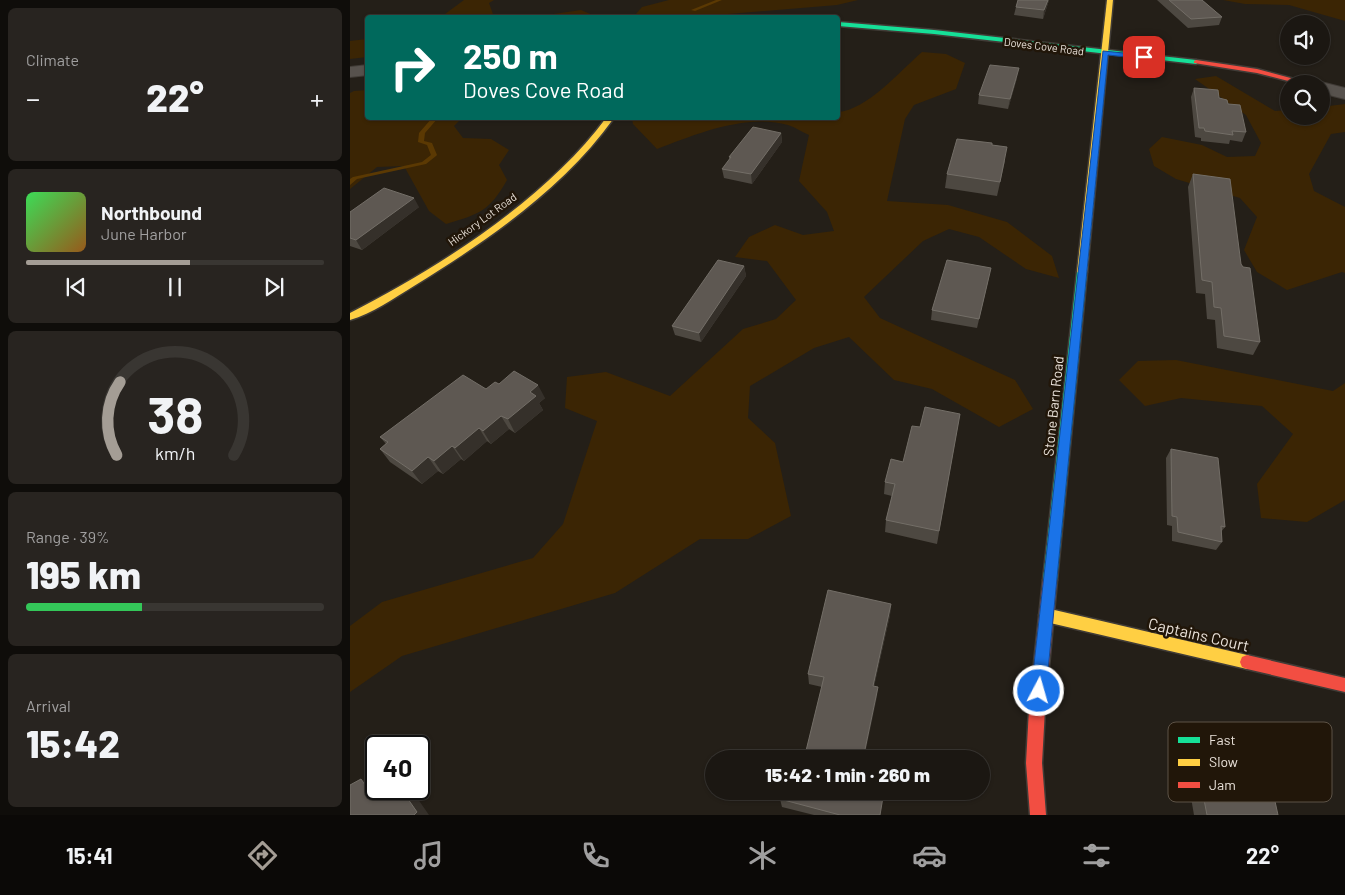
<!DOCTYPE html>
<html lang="en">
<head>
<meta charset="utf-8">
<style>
	body { margin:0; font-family:Barlow,sans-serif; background:#282420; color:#f1f3f6; height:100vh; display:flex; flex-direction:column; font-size:19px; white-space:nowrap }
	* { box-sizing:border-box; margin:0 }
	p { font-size:16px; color:#a09f9f }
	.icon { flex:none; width:28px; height:28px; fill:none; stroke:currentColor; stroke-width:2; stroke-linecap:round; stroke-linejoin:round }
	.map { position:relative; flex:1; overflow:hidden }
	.panel { display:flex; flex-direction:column; gap:8px; padding:8px; background:#0f0d0a; width:350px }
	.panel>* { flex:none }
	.top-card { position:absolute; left:15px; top:15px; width:475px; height:105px; border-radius:5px; box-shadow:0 1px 4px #0004,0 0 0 1px #393632; background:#00695c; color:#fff; overflow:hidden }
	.buttons { position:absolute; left:930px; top:15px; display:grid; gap:10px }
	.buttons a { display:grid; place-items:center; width:50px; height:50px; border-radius:50%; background:#1b1712; box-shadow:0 1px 4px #0004,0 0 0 1px #393632; font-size:25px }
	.speed { position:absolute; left:15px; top:735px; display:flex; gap:10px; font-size:25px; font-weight:700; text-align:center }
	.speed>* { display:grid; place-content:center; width:65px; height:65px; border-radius:50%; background:#1b1712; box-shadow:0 1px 4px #0004,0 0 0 1px #393632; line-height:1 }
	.speed .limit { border:2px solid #111; border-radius:8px; background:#fff; color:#111 }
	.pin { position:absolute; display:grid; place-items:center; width:42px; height:42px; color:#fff; margin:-21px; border-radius:10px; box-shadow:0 2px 8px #0006 }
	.me { position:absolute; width:55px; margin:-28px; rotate:6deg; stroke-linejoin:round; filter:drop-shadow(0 0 4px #0008) }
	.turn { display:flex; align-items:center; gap:18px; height:105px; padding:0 15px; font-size:22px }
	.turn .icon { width:65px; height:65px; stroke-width:2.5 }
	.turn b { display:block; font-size:35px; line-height:42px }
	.big { font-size:38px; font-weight:800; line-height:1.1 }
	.panel .card { flex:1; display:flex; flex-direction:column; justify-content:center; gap:8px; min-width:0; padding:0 18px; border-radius:8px; background:#282420 }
	.panel .dial { align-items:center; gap:0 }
	.dial svg { height:130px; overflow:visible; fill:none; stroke:#393632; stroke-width:7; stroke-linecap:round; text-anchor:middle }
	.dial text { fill:#f1f3f6; stroke:none }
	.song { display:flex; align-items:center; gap:15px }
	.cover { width:60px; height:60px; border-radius:8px; background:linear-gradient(135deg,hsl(130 70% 55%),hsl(30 70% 35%)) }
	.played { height:5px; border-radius:2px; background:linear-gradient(90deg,#a49d95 55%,#393632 55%) }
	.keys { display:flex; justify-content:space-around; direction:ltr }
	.heat { display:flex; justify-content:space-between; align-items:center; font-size:28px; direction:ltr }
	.charge { height:8px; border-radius:4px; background:linear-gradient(90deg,#34c759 39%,#393632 0) }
	.trip { position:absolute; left:355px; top:750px; width:285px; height:50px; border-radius:25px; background:#1b1712; box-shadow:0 1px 4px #0004,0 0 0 1px #393632; font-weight:800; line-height:50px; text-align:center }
	.menu { display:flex; height:80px; justify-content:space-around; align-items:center; background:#0b0907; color:#a09f9f }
	.menu .icon { width:35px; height:35px }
	.menu .active { color:#a49d95 }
	.menu b { font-size:22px; color:#f1f3f6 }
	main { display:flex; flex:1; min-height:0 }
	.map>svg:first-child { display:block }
</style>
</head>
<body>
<main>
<section class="panel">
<div class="card"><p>Climate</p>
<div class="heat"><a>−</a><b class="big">22°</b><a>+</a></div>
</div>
<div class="card">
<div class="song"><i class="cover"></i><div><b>Northbound</b><p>June Harbor</p></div></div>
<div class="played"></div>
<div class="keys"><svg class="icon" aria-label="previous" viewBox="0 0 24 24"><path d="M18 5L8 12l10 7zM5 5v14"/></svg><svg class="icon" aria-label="pause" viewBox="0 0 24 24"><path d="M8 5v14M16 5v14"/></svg><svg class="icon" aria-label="next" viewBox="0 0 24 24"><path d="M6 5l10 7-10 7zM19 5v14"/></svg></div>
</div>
<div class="card dial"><svg viewBox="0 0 100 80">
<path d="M14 69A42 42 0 1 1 86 69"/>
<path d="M14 69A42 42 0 0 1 16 24" stroke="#a49d95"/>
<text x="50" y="56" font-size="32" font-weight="700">38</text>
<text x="50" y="72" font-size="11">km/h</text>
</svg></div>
<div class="card"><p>Range · 39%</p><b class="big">195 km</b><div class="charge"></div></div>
<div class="card"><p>Arrival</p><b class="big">15:42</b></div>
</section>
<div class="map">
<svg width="995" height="815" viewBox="0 0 995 815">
	<rect width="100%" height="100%" fill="#241f18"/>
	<g fill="#3b2504">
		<polygon points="114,0 144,0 139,3 144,17 91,17"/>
		<polygon points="319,0 508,0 487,5 343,17 294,18 285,15 292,7"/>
		<polygon points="873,0 995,0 995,21 939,5 895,4"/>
		<polygon points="231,10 245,16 244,18 183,17"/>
		<polygon points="17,39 17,57 0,59 0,41"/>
		<path d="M572,52L596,54L615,63L606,89L564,105L555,119L537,201L598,205L657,222L702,256L709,278L676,269L629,237L599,229L573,241L514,297L530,318L665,380L683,409L649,427L582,389L544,380L499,337L464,348L400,386L398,418L425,443L441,516L398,539H350L265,593L52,656L0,692V626L32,602L183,558L213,524L247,421L215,408L217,377L256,372L320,396L393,329L426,319L446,300L417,261L385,257L399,237L425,225L453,235L484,231L477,212L449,181L459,135C452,132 445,127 438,125C397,113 346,134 307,149L283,124L282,118H488V112C517,110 550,71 572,52Z"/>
		<polygon points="866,76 925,111 939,110 939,116 971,116 971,107 995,104 995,132 981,134 959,174 964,191 995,207 995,273 992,272 937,290 907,272 894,250 907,217 890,198 826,179 804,166 799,149 812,137 852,145 877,157 905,156 911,143 896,115 845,79"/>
		<path d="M17,90L18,118H112L104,126L113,138L141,139L159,150L149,165L157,180C139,212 129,214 96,224L79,211L54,166L27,167L0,189V93L4,91Z"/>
		<polygon points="826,360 983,391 995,383 995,500 957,522 911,518 907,484 943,434 912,406 831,398 795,406 769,380 788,361"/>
	</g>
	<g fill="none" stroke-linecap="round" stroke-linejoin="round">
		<g fill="#5b3903" fill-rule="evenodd">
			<polygon points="366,0 372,0 345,11 341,10"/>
			<polygon points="82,118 88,118 75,133 74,141 82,143 87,155 86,156 76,164 7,179 0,185 0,179 3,177 72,162 81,155 77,145 68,142 69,133"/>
		</g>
		<g stroke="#413c37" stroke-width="2">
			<g id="street">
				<polygon points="18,65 18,75 0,77 0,67"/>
				<polygon points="971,82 995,88 995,99 971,93 971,84 964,84"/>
			</g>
		</g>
		<g stroke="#413c37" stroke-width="3">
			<g id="fast">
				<polygon points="488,22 584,30 846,60 849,62 846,64 584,34 488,26"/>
				<polygon points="732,269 737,272 707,580 705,584 700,586 695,584 693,580 727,272"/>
			</g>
		</g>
		<g stroke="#413c37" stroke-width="3">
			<g id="slow">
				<polygon points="757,0 763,0 737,272 732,275 727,272"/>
				<path d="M256,118H264C213,189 137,241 64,286C44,298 22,314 0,320V313C90,267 196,199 256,118Z"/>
				<polygon points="696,608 897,655 902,657 904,662 902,667 897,669 696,622 691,620 689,615 691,610"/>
			</g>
		</g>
		<g stroke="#413c37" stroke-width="3">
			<g id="jam">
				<polygon points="846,60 907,69 963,84 950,84 907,73 844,63 844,61"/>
				<polygon points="700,574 705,576 707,580 695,709 692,763 696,815 680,815 676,763 679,709 693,580 695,576"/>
				<polygon points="897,655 995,678 995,692 897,669 892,667 890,662 892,657"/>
			</g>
		</g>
		<use href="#street" fill="#57524d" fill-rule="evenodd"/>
		<use href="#fast" fill="#16e098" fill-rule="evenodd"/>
		<use href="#slow" fill="#ffcf43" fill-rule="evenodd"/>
		<use href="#jam" fill="#f24e42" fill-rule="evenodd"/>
	</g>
	<g fill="#4d4841">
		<polygon points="668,0 699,0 693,19 664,15 666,7"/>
		<polygon points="807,0 852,0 872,17 869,25 838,28"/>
		<polygon points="667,78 658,109 628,104 629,95"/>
		<polygon points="844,88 869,98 878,104 896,132 892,142 880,140 879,144 851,141 851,138 845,137 841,97"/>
		<polygon points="431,133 432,142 402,184 374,178 372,169 380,160 379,157"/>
		<polygon points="642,145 655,161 647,196 595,188 597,174"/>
		<polygon points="843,174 891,264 910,342 903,355 867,348 865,320 857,319 855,294 846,293 838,187"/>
		<polygon points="69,207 12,250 0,246 0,212"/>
		<polygon points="394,266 396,276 351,342 325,335 322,326"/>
		<polygon points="639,277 627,328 581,320 582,310"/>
		<polygon points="149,384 195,398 189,403 193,410 165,433 159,429 141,444 137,441 114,461 111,459 93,474 88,471 72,484 40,462 30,449 36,444 30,437 136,389"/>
		<polygon points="610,414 587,544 535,532 536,520 542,496 534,494 535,482 553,462 570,427"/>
		<polygon points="821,449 875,527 871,532 872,542 866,550 822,541 822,526 817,525 816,458"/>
		<polygon points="541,604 540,615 524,686 527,697 454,759 472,687 459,684 458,674"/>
		<polygon points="844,748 928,815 844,815 834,757"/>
		<polygon points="430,799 530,815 464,815 432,807"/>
	</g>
	<g fill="#35302a">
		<polygon points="698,0 699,0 693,19 694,10"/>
		<polygon points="669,68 667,78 658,109 660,99"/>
		<polygon points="431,133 432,142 402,184 401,174"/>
		<polygon points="64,198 69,207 12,250 6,240"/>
		<polygon points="394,266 396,276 351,342 349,333"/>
		<polygon points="188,385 195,398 189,403 193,410 165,433 158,419 180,392"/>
		<polygon points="151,416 159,429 141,444 133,431"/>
		<polygon points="129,428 137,441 114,461 105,448"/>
		<polygon points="102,446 111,459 93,474 84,461"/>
		<polygon points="78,457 88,471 72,484 62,471"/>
		<polygon points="541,604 540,615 522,696 523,686"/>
		<polygon points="528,687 527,697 514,759 513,759"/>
		<polygon points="11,779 26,787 17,788"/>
		<polygon points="51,789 61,789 79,815 64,815"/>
	</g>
	<g fill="#5e5852" stroke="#736e67">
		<polygon points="668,0 698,0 694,10 666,7"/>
		<polygon points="819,0 852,0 872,17 841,19"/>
		<polygon points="640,65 669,68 660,99 629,95"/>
		<polygon points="844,88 868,90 869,98 877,100 878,104 890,105 896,132 882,131 883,135 855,131 854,128 849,128"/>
		<polygon points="403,127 431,133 401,174 372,169 381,157 379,157"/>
		<polygon points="607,139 642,143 642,145 657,147 650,182 597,174"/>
		<polygon points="843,174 880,179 891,264 893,267 900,268 910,342 874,336 871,308 864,307 862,282 852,280"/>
		<polygon points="34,188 64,198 6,240 0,238 0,212"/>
		<polygon points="368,260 394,266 349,333 322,326"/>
		<polygon points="597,260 641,268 629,319 582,310"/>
		<polygon points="164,371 188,385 180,392 186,396 158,419 151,416 133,431 129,428 105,448 102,446 84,461 78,457 62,471 30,449 38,442 30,437 113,375 136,389 145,382 149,384"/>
		<polygon points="575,407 610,414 589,531 536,520 545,484 535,482 541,459 553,462 562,426 570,427"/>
		<polygon points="821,449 868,458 875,527 871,526 872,542 828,532 827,517 822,516"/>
		<polygon points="478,590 541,604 523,686 528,687 513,759 441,759 442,756 454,759 474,677 458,674"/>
		<polygon points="844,748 915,756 928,815 857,815"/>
		<polygon points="11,779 17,788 26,780 26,789 51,789 67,812 64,815 0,815 0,785"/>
		<polygon points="432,791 534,791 530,815 490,815 430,799"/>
	</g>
	<polygon fill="#1a73e8" stroke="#114b97" points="753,51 794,55 798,57 794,59 758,55 696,691 694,696 689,698 683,696 681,691"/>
	<g text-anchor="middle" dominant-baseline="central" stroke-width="5" stroke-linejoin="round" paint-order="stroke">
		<g font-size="11" fill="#e9e1d9" stroke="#211609">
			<text transform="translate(694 46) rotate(7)">Doves Cove Road</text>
			<text transform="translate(132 219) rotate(-36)">Hickory Lot Road</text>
		</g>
		<g font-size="14" fill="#e9e1d9" stroke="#211609">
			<text transform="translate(703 406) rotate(-84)">Stone Barn Road</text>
		</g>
		<g font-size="16" fill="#e9e1d9" stroke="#211609">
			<text transform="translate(849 634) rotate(13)">Captains Court</text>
		</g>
	</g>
	<rect x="818" y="722" width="164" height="80" rx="8" fill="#211609" stroke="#5d5347" stroke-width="1"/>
	<rect x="828" y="737" width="22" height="6" fill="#16e098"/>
	<rect x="828" y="759" width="22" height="7" fill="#ffcf43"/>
	<rect x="828" y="782" width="22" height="6" fill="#f24e42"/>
	<g font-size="14" fill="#e9e1d9">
		<text x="859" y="745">Fast</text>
		<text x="859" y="767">Slow</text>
		<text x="859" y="790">Jam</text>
	</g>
</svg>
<div class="buttons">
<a><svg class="icon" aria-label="sound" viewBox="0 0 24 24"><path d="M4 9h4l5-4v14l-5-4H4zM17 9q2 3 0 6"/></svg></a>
<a><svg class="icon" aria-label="search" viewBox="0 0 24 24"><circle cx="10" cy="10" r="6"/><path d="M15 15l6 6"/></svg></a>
</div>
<div class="speed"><div class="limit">40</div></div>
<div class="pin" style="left:794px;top:57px;background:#d93025"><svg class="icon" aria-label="arrive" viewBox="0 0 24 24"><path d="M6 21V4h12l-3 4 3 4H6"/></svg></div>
<svg class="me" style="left:689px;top:691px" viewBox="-20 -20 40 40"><circle r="17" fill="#1a73e8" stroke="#fff" stroke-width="3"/><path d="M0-11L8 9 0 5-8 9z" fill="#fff"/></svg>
<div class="trip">15:42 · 1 min · 260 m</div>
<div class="top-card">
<div class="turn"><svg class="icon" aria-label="right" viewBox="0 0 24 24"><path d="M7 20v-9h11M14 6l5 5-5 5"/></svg><div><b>250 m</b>Doves Cove Road</div></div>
</div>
</div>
</main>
<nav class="menu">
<b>15:41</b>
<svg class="icon active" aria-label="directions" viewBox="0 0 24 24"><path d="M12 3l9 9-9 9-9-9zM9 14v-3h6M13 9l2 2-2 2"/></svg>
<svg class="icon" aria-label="music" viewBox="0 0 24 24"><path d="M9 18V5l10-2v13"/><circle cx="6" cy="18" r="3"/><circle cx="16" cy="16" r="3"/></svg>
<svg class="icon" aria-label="phone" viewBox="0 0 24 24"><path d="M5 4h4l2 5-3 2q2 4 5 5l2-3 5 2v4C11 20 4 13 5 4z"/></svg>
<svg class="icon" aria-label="climate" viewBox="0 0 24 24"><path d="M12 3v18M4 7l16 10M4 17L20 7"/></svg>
<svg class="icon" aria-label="car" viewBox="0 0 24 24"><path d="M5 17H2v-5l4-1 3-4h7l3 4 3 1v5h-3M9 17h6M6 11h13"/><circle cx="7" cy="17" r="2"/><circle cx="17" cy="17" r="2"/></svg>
<svg class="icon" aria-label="filters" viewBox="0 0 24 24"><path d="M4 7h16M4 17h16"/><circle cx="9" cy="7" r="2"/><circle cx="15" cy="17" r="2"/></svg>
<b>22°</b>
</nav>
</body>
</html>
